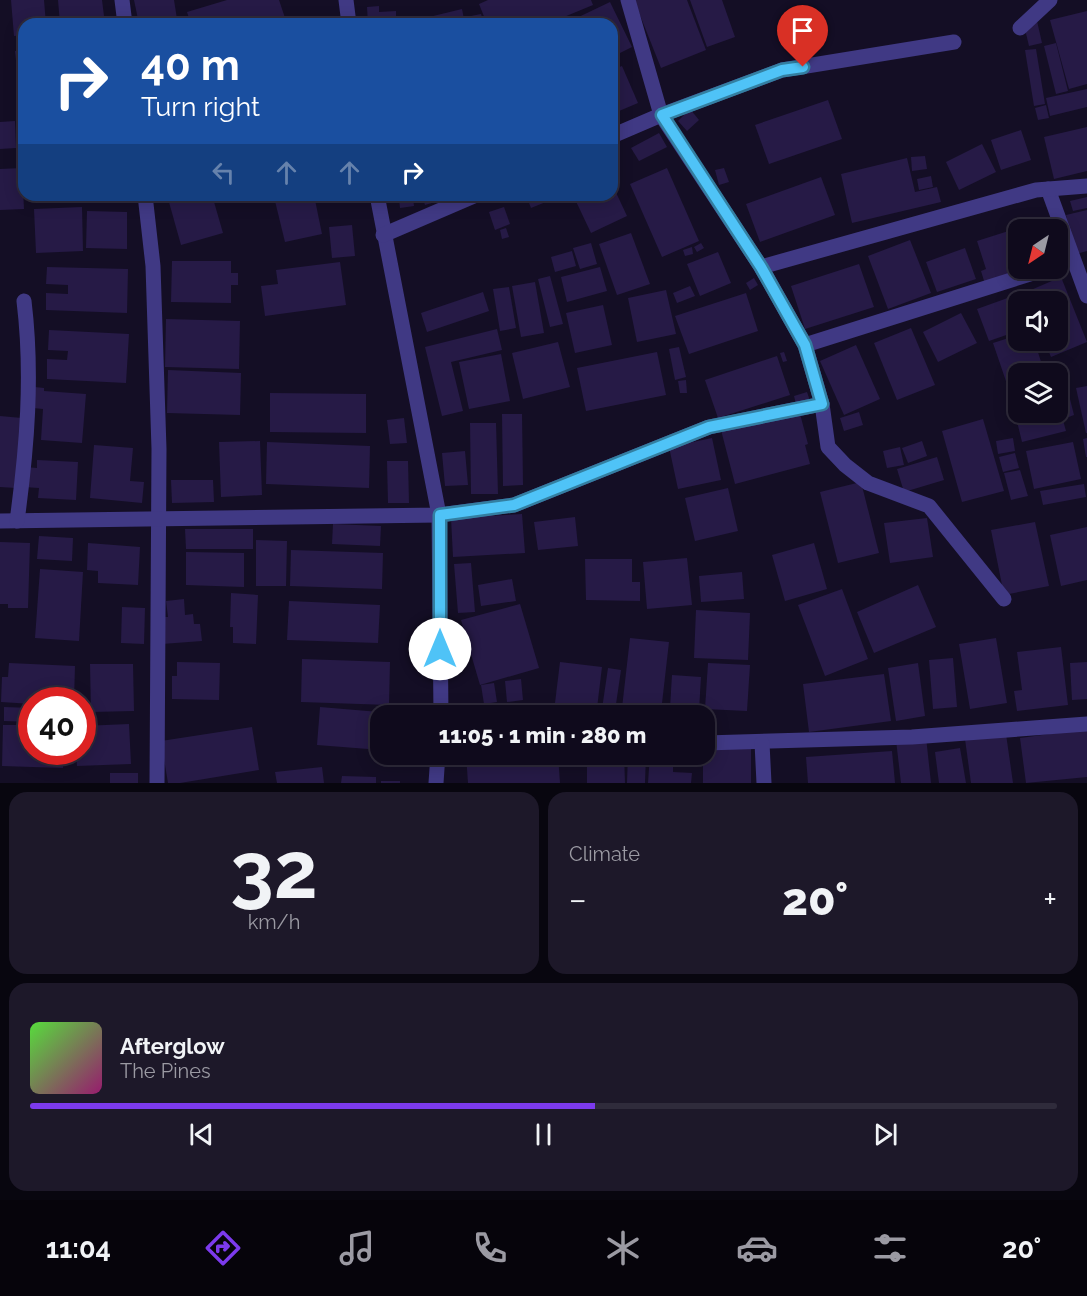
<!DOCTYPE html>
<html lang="en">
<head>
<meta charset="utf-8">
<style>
	body { margin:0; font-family:Raleway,sans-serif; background:#1d1829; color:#f1f3f6; height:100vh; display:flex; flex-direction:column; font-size:22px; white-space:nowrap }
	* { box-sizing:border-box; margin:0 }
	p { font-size:20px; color:#9b9aa3 }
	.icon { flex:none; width:33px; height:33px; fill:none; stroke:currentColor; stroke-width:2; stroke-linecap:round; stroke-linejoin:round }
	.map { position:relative; height:783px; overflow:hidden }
	.panel { display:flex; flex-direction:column; gap:9px; padding:9px; background:#08060f; flex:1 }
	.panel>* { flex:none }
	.banner { position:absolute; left:18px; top:18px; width:600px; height:183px; border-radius:18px; box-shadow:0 3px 15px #0003,0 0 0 2px #2f2b3b; background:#1a4fa0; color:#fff; overflow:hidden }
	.needle { width:39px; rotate:215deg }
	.fabs { position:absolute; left:1008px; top:219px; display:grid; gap:12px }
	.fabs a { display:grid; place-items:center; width:60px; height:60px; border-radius:12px; background:#0f0a1c; box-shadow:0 3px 15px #0003,0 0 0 2px #2f2b3b; font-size:30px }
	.speed { position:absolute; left:18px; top:687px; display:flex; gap:12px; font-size:30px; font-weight:700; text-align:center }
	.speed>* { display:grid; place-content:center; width:78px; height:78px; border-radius:50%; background:#0f0a1c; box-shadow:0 3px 15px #0003,0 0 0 2px #2f2b3b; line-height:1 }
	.speed .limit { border:9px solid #d22; background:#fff; color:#111 }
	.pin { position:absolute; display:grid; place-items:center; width:51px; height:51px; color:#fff; margin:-62px -26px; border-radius:50% 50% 50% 0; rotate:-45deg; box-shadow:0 0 6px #0007 }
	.pin .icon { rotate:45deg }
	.me { position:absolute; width:66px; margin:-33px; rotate:0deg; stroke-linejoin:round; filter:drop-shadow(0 0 4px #0008) }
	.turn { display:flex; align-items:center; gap:21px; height:126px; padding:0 24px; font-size:27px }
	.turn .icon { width:78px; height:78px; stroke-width:2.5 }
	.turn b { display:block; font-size:42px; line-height:51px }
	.lanes { display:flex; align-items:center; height:57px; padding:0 24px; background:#0003; justify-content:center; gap:30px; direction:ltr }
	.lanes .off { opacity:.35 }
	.big { font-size:45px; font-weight:800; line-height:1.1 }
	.panel .tile { flex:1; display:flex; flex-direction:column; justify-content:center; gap:9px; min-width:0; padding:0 21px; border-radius:18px; background:#1d1829 }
	.panel .dial { align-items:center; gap:0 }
	.dial b { font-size:78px; line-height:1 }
	.song { display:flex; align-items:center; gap:18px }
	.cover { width:72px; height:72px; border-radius:9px; background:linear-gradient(135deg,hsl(110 70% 55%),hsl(320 70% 35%)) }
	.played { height:6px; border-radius:3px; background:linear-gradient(90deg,#7c3aed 55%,#2f2b3b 55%) }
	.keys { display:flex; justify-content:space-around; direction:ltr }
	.heat { display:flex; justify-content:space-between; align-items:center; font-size:33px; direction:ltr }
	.panel .tiles { flex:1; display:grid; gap:9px; grid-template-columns:1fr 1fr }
	.tile:last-child { grid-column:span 2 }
	.trip { position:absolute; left:370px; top:705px; width:345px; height:60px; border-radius:18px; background:#0f0a1c; box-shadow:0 3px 15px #0003,0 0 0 2px #2f2b3b; font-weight:800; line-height:60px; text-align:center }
	.tab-bar { display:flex; height:96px; justify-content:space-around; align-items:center; background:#06040b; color:#9b9aa3 }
	.tab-bar .icon { width:42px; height:42px }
	.tab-bar .selected { color:#7c3aed }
	.tab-bar b { font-size:27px; color:#f1f3f6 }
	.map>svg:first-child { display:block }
</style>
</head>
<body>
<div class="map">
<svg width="1087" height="783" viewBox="0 0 1087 783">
	<rect width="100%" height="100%" fill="#140e25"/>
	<g fill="#261a46">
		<polygon points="11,0 44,0 46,24 24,24 24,35 14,36"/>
		<polygon points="58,0 102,0 105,24 60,24"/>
		<polygon points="134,0 174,0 177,19 139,24"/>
		<polygon points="227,0 279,0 287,24 191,24 187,12"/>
		<polygon points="488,0 591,0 593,5 547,24 487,24 479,4"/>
		<polygon points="634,0 687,0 706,50 661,68"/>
		<polygon points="690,0 722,0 735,37 707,47"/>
		<polygon points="610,2 632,47 612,57 612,24 564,24"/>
		<polygon points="379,6 379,12 396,11 396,23 368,24 367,7"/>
		<polygon points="462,9 465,24 426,24 425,18"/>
		<polygon points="1087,11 1087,84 1069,89 1050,20"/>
		<polygon points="481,14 484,24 473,24 471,16"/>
		<polygon points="1037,21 1042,43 1029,46 1024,25"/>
		<polygon points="1056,43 1068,91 1056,94 1044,46"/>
		<polygon points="1036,49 1045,104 1034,106 1025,50"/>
		<polygon points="24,50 24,89 19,89 15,51"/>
		<polygon points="622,66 638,103 612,114 612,70"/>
		<polygon points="1087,89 1087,107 1050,116 1046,98"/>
		<polygon points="828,100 842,139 769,164 755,125"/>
		<polygon points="1046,105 1049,118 1038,120 1035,108"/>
		<polygon points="690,109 699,120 687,131 678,121"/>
		<polygon points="15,121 16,148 0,149 0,122"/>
		<polygon points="1087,127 1087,171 1054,179 1044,137"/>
		<polygon points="1021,130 1031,160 1001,170 991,140"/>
		<polygon points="659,133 667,147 639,161 631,148"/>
		<polygon points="982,144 996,172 959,190 946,162"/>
		<polygon points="925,156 927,169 912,171 911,157"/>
		<polygon points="907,158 915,192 937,187 941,202 852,223 841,174"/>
		<polygon points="22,168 24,209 0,210 0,169"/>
		<polygon points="667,168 699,241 662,257 630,184"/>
		<polygon points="724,168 729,182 719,185 715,170"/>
		<polygon points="931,176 933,187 919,190 917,179"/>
		<polygon points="821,177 835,215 760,242 746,204"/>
		<polygon points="612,184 627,216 591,233 573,195 612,195"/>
		<polygon points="167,195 212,195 223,233 181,245"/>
		<polygon points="301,195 314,195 322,234 285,242 275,201"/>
		<polygon points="422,195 433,195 435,202 425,205"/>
		<polygon points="526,195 563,195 531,208"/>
		<polygon points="413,197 414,206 400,208 399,199"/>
		<polygon points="1087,197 1087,208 1073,211 1070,201"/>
		<polygon points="82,207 83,251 36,253 34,209"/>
		<polygon points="504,207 510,224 495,230 489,212"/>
		<polygon points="1087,210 1087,251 1076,254 1066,215"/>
		<polygon points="87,211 127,212 127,249 86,248"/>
		<polygon points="1050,218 1054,230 1018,230 1018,268 1033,268 985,284 981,271 986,269 977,241"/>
		<polygon points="352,225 355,256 332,258 329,227"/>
		<polygon points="506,228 509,237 502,239 500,230"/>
		<polygon points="631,233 650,284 617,295 599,244"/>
		<polygon points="910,240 931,293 888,309 868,256"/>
		<polygon points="1058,242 1063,260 1058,261"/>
		<polygon points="591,243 597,264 580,269 573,248"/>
		<polygon points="701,243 704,248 697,252 694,247"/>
		<polygon points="692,247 693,254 685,256 683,250"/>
		<polygon points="965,248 976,279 937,292 926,262"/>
		<polygon points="572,251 576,266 555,272 551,257"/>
		<polygon points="718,252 731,283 700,296 687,264"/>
		<polygon points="172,261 231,261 231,273 238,273 238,285 231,285 231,303 171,302"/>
		<polygon points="340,262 346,305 265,316 261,286 278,284 276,270"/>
		<polygon points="859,264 874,307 805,329 791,286"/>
		<polygon points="47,267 128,269 127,313 46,310 46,293 68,294 68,285 46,284"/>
		<polygon points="600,267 607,291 567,302 561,277"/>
		<polygon points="550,276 563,324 550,327 538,279"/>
		<polygon points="1061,277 1087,342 1051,357 1044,340 1058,340 1058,302 1028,302 1024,293"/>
		<polygon points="754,278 758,285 750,290 746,283"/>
		<polygon points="535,282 544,333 521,337 512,286"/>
		<polygon points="690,286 695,296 677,303 673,293"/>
		<polygon points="509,287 516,328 500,331 493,289"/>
		<polygon points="666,290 676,334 637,342 628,298"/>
		<polygon points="483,292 489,311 427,332 421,313"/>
		<polygon points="746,293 758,331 689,354 675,316"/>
		<polygon points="1016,295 1018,301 1018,331 989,341 977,309"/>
		<polygon points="603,305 612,345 575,353 566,313"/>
		<polygon points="961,313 977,343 938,362 923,332"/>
		<polygon points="166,319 240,321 239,369 165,367"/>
		<polygon points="911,328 935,385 897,400 874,343"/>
		<polygon points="497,329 502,350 451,362 463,411 442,416 425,347"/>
		<polygon points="49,330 129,334 126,383 47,379 47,359 67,360 68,351 48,350"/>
		<polygon points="1018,335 1018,340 1034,340 1045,374 1018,374 1018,386 1009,390 993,343"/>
		<polygon points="558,342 570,387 523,399 512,353"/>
		<polygon points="856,345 880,399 844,415 820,361"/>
		<polygon points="679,347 686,377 675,380 669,349"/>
		<polygon points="657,352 666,395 586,411 577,368"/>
		<polygon points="784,352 787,361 783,362 780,353"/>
		<polygon points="501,354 510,401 469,409 459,362"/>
		<polygon points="777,356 790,395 718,418 705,380"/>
		<polygon points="168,370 241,373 240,415 167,413"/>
		<polygon points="686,380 687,393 680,393 678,381"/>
		<polygon points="1087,386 1087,433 1086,433 1076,388"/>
		<polygon points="35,387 44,388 44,391 86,394 82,443 41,440 43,409 33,408"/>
		<polygon points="1068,391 1074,415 1066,418 1059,393"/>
		<polygon points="807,392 811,404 797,408 794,396"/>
		<polygon points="270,393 366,394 366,433 270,432"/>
		<polygon points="1058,402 1066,431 1022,442 1013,405 1018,403 1018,412 1058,412"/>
		<polygon points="799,410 808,444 805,445 810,464 735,484 721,430"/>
		<polygon points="859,412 863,425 844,431 840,418"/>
		<polygon points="502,414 522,414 523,485 503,486"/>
		<polygon points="0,416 22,418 16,488 0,487"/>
		<polygon points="404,418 407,443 390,444 387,420"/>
		<polygon points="983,419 1004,491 962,502 942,431"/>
		<polygon points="470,423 496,423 498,494 471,494"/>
		<polygon points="712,438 721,480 678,489 669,447"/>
		<polygon points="1013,438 1015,451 998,454 996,441"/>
		<polygon points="1087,438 1087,457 1086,457 1083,439"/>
		<polygon points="260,441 262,495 221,497 219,442"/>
		<polygon points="922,441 927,456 908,463 902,448"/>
		<polygon points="267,442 370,446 369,488 266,484"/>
		<polygon points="1073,442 1081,479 1034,489 1026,451"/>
		<polygon points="94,445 133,448 130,481 144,482 142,503 90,498"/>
		<polygon points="900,447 904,465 887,468 883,451"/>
		<polygon points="465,451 468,485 445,486 442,453"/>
		<polygon points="1015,453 1019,468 1003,472 999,457"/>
		<polygon points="937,457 944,480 904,492 897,469"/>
		<polygon points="37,460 78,462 76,500 38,498 39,488 24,487 25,467 37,468"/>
		<polygon points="387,461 408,461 409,503 388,503"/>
		<polygon points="1020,470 1028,496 1011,500 1004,473"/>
		<polygon points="171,480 213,480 214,502 172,503"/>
		<polygon points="861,482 879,553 838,563 820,492"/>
		<polygon points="1084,484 1086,497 1043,505 1040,491"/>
		<polygon points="728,488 738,531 695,541 685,498"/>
		<polygon points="522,514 525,553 453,557 451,518"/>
		<polygon points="575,517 578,546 538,550 534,522"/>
		<polygon points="927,518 933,557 890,563 884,523"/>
		<polygon points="1035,522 1049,586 1004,595 991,530"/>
		<polygon points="333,524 381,526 380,546 332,544"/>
		<polygon points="1087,527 1087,580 1061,586 1050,535"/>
		<polygon points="185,529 253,529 253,549 186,549"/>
		<polygon points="39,536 73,538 72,561 37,559"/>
		<polygon points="256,540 287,541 286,586 256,586"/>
		<polygon points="0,542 30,543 28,608 8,608 8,604 0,604"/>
		<polygon points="88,543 140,547 138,585 98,583 98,571 87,570"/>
		<polygon points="814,543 827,589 785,601 772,555"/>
		<polygon points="291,550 383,553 382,589 290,586"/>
		<polygon points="186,552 244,553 244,587 186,585"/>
		<polygon points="687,558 692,605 647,609 643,562"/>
		<polygon points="585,559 632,559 632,582 640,582 640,601 586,600"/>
		<polygon points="471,563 475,612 458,613 454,564"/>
		<polygon points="40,569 83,572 79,641 35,638"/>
		<polygon points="742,572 744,599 701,602 699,576"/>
		<polygon points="512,579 516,601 481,606 478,585"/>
		<polygon points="918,585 936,627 874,653 857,612"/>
		<polygon points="842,589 868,659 825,676 798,605"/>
		<polygon points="231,593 258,595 256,644 233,643 233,627 230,627"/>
		<polygon points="184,599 185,615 193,614 194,624 200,624 202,641 162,644 163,617 168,617 166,601"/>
		<polygon points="289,601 380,605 378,643 287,640"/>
		<polygon points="520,604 539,668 480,685 461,620"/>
		<polygon points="122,607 145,608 144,644 121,643"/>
		<polygon points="696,610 750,613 748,660 694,658"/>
		<polygon points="630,638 669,642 661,712 622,708"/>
		<polygon points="996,638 1007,703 970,709 959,644"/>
		<polygon points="1061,647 1068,705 1017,711 1014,691 1022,690 1017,652"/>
		<polygon points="953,658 957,707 933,709 929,660"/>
		<polygon points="302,659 390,662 389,705 301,702"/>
		<polygon points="177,662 220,663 219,700 172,699 172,676 177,676"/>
		<polygon points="560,662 602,667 597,708 555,703"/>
		<polygon points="1087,662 1087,699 1072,700 1070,663"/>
		<polygon points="9,663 75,666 74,700 32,700 32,704 1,702 2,677 8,677"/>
		<polygon points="708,663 750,665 747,711 705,709"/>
		<polygon points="918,663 925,716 896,721 888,668"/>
		<polygon points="90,664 133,664 134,711 91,712"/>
		<polygon points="608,668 621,670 615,711 602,709"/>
		<polygon points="884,674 891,721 809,732 803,684"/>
		<polygon points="672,675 701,677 699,710 670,708"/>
		<polygon points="521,679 523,700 507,702 505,681"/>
		<polygon points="494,683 497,702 484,704 481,685"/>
		<polygon points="4,707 32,708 32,722 4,721"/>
		<polygon points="320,707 391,713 391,716 381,716 381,750 317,745"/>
		<polygon points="129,724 131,764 77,766 76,752 82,752 82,726"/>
		<polygon points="3,725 32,725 32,752 64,752 63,768 2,766"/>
		<polygon points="252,727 259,770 180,783 168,783 161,741"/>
		<polygon points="1087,729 1087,777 1026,783 1020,738"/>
		<polygon points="1006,734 1013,783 971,783 965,739"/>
		<polygon points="926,737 931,783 901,783 896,740"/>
		<polygon points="751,748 751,783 703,783 703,754 705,754 705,749"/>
		<polygon points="960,748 966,783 939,783 935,752"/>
		<polygon points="892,751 895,783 808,783 806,757"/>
		<polygon points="466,754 558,754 560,783 468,783"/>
		<polygon points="587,754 624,754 625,783 587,783"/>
		<polygon points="628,754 646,754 645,783 627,783"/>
		<polygon points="650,754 673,754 673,772 692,773 691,783 648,783"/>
		<polygon points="322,767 324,783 277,783 275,772"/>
		<rect x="110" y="773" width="28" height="10"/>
		<polygon points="342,776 376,777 376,783 341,783"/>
		<rect x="381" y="781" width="19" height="2"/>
	</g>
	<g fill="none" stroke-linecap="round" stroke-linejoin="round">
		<g stroke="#403984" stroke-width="15">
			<polyline points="122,0 125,24"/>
			<polyline points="346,0 349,24"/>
			<polyline points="628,0 661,115 761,267 805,345 822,404 828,447 845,465 868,483 929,506 1004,599"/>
			<polyline points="1020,28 1050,0"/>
			<polyline points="612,136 661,115 782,70 954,42"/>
			<polyline points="1048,189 1087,296"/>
			<polyline points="145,195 153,266 159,449 157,783"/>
			<polyline points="377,195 439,515 441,716"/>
			<polyline points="383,235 476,195"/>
			<polyline points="761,267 1036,190 1087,186"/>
			<polyline points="805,345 1049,268"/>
			<polyline points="0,521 439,515 514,505 709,427 822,404"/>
			<path d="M17,521C27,448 33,375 24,301"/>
			<polyline points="705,743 912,737 1087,724"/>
			<polyline points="762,743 764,783"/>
			<polyline points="436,783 438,754"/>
		</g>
	</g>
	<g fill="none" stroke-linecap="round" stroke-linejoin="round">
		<g stroke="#337fa1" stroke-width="15">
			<polyline id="route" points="440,649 440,515 514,505 709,427 822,404 805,345 761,267 662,115 782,70 803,67"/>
		</g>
		<use href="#route" stroke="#4fc3f7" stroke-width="10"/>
	</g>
</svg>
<div class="fabs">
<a><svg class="needle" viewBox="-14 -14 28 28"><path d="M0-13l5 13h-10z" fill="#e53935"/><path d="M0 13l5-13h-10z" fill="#9b9aa3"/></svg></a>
<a><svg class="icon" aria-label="sound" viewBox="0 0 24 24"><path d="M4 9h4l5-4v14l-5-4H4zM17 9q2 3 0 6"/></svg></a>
<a><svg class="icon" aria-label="layers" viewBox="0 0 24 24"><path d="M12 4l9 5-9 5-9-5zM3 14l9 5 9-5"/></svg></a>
</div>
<div class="speed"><div class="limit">40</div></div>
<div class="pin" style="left:803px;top:67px;background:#d93025"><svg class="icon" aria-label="arrive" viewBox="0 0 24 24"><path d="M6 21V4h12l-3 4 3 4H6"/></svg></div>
<svg class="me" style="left:440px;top:649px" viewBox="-20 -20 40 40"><circle r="19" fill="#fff"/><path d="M0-13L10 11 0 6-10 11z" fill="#4fc3f7"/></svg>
<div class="trip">11:05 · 1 min · 280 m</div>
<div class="banner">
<div class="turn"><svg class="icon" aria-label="right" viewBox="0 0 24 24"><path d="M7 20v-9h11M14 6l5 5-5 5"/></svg><div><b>40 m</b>Turn right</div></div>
<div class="lanes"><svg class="icon off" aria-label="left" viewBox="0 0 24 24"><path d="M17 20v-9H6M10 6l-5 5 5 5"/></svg><svg class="icon off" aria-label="ahead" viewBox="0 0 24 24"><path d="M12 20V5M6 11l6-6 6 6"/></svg><svg class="icon off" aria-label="ahead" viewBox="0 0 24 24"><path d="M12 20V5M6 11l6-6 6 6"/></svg><svg class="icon" aria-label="right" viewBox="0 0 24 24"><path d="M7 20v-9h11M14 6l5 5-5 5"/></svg></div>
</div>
</div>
<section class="panel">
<div class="tiles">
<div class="tile dial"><b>32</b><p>km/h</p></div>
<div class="tile"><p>Climate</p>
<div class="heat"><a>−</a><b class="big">20°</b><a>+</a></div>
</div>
<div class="tile">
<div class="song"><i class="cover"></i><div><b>Afterglow</b><p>The Pines</p></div></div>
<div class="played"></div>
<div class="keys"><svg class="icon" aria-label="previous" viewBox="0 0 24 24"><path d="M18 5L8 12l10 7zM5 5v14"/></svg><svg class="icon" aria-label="pause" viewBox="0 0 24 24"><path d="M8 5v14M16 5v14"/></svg><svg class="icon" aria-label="next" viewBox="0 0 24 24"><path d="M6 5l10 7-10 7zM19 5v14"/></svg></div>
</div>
</div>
</section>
<nav class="tab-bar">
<b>11:04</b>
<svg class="icon selected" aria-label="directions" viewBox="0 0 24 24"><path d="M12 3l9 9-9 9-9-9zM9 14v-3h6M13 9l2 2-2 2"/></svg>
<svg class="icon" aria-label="music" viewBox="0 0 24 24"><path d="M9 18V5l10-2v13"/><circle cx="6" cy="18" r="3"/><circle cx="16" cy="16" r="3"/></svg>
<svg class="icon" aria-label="phone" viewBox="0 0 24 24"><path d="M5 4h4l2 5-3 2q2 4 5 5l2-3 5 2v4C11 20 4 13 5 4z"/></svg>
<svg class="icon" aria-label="climate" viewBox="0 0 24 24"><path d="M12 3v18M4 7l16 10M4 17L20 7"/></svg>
<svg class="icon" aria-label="car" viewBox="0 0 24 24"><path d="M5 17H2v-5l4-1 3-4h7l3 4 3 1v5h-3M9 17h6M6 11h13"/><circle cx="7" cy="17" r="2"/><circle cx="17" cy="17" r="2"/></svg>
<svg class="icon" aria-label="filters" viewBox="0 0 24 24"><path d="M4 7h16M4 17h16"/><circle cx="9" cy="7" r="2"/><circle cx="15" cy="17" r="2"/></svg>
<b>20°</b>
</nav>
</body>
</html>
